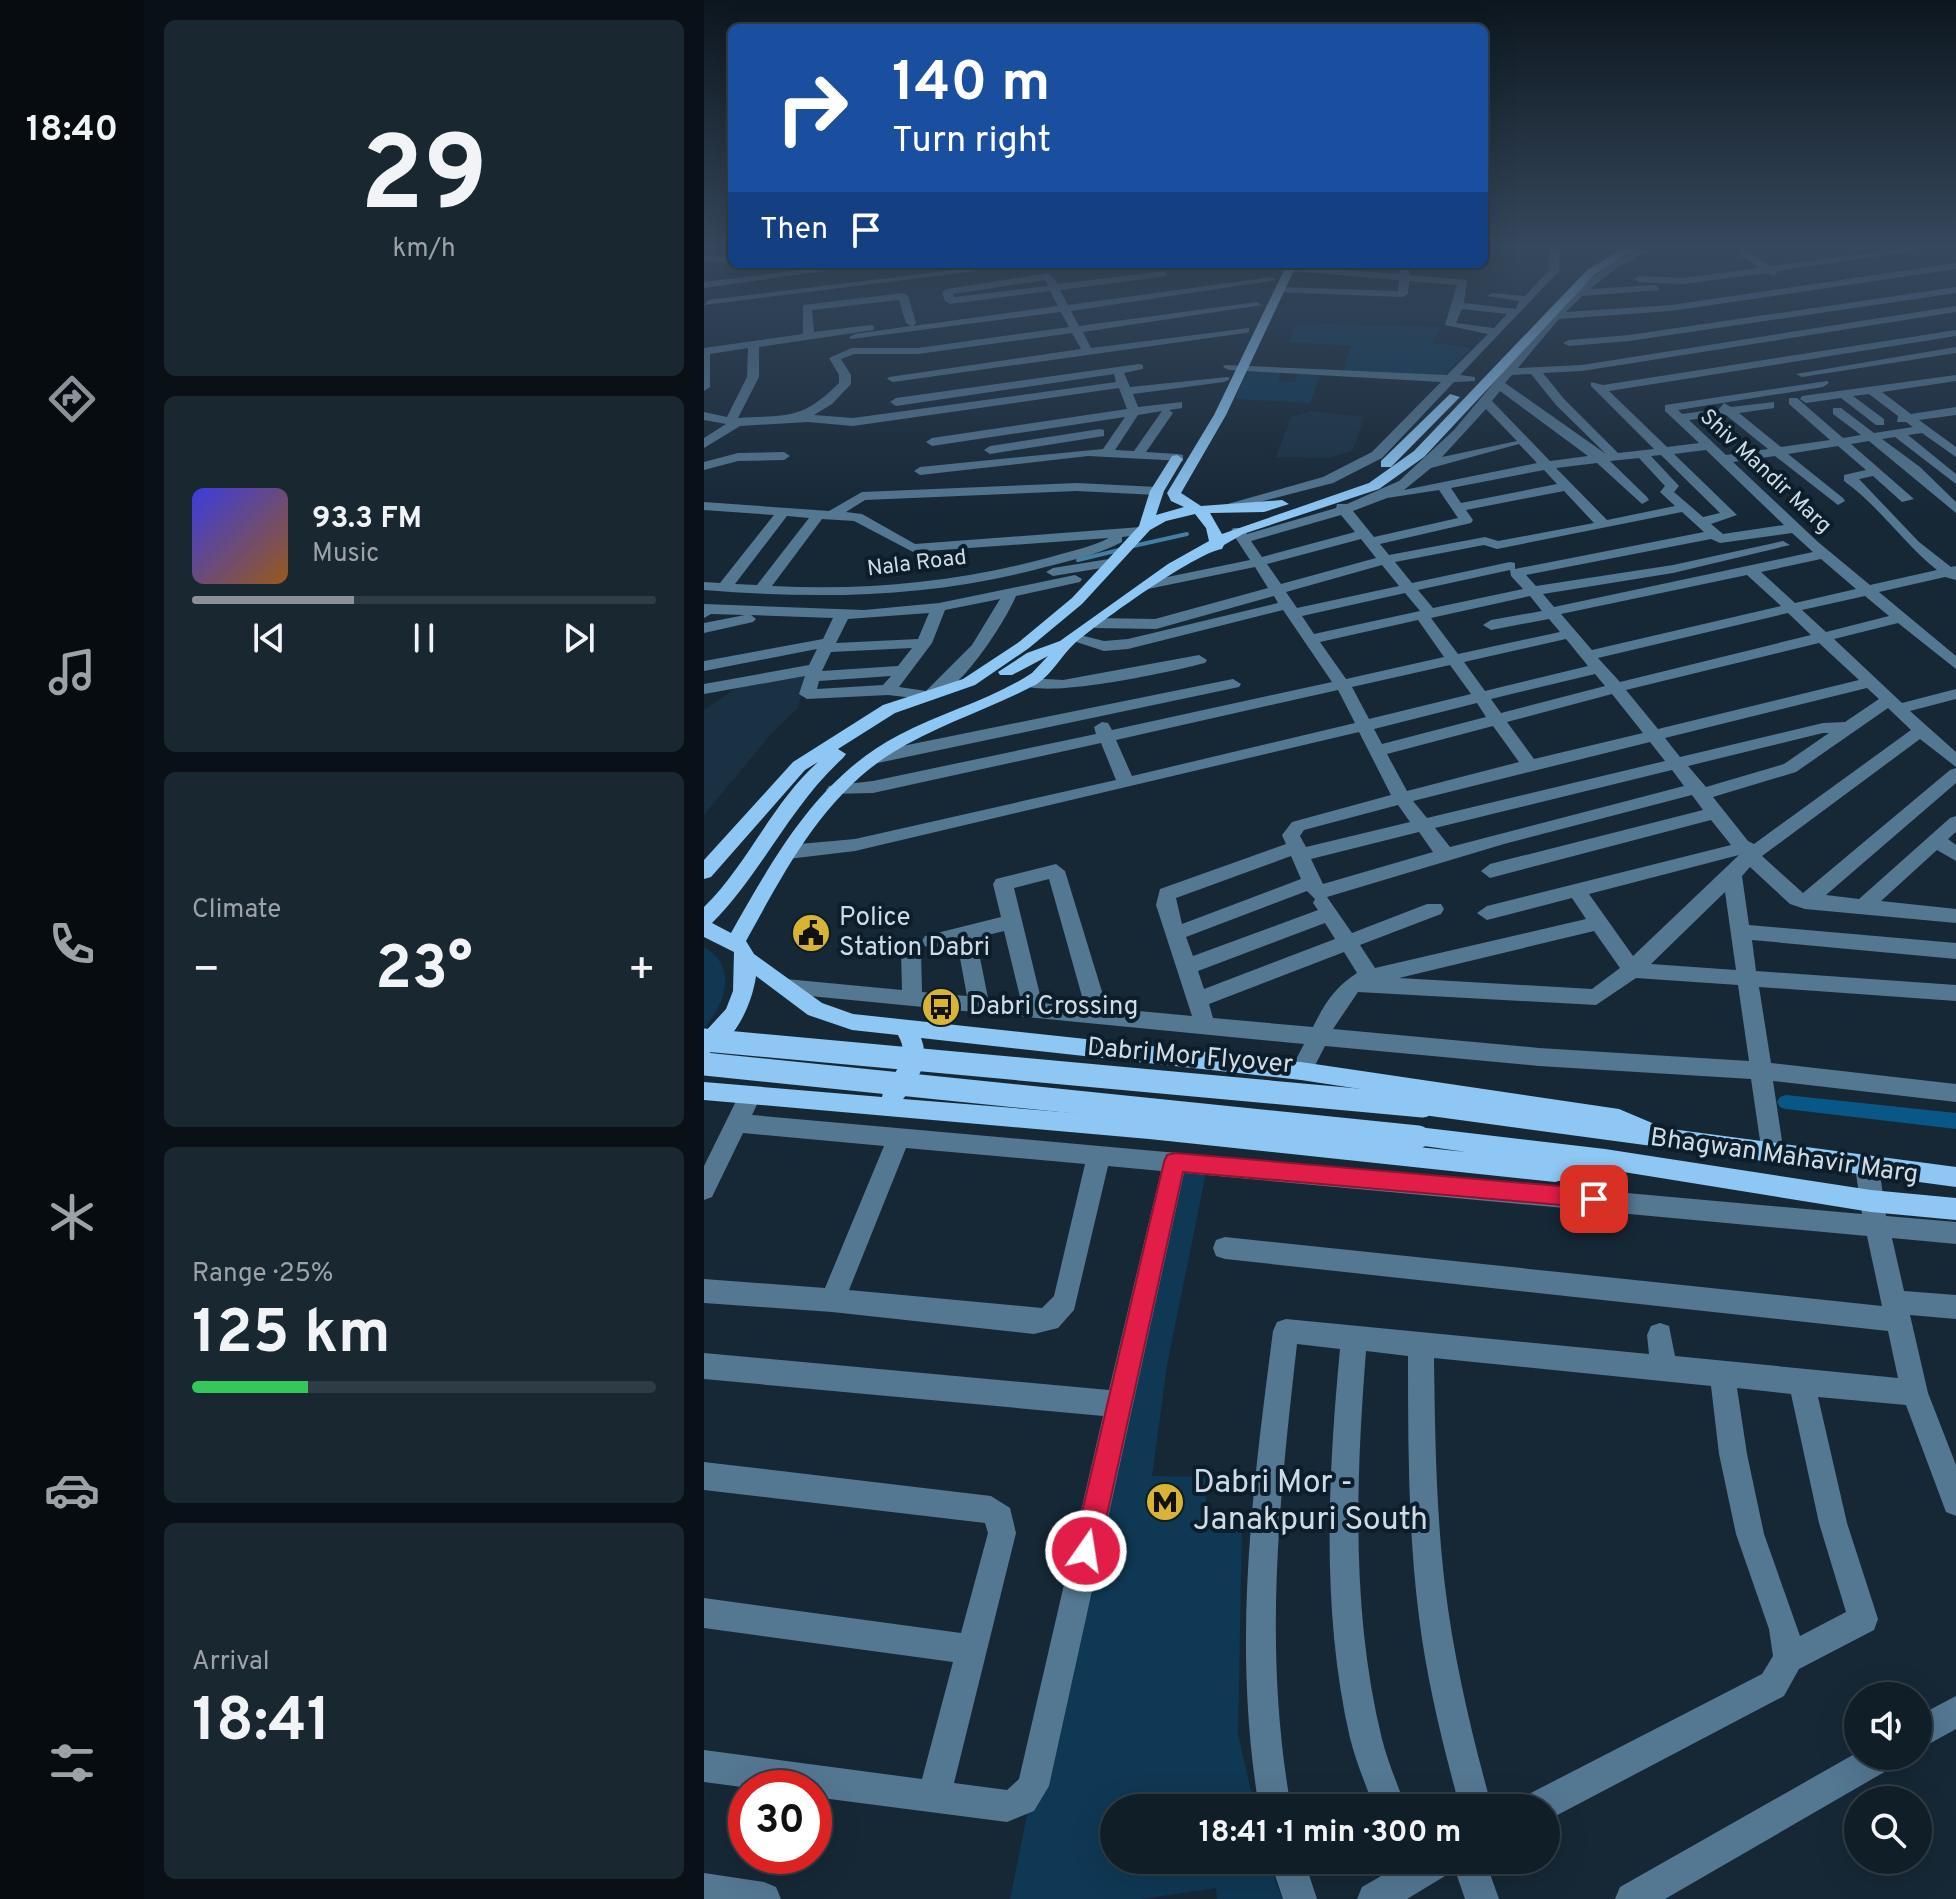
<!DOCTYPE html>
<html lang="en">
<head>
<meta charset="utf-8">
<style>
	body { margin:0; font-family:Overpass,sans-serif; background:#192730; color:#f1f3f6; height:100vh; display:flex; flex-direction:column; font-size:30px; white-space:nowrap }
	* { box-sizing:border-box; margin:0 }
	p { font-size:26px; color:#9ca2a8 }
	.icon { flex:none; width:44px; height:44px; fill:none; stroke:currentColor; stroke-width:2; stroke-linecap:round; stroke-linejoin:round }
	.map { position:relative; flex:1; overflow:hidden }
	.side { display:flex; flex-direction:column; gap:20px; padding:20px; background:#091016; width:560px }
	.side>* { flex:none }
	.guide { position:absolute; left:24px; top:24px; width:760px; height:244px; border-radius:12px; box-shadow:0 8px 32px #0002,0 0 0 2px #303c45; background:#1a4fa0; color:#fff; overflow:hidden }
	.tools { position:absolute; left:1140px; top:1682px; display:grid; gap:16px }
	.tools a { display:grid; place-items:center; width:88px; height:88px; border-radius:50%; background:#101e28; box-shadow:0 8px 32px #0002,0 0 0 2px #303c45; font-size:40px }
	.speed { position:absolute; left:24px; top:1770px; display:flex; gap:16px; font-size:40px; font-weight:700; text-align:center }
	.speed>* { display:grid; place-content:center; width:104px; height:104px; border-radius:50%; background:#101e28; box-shadow:0 8px 32px #0002,0 0 0 2px #303c45; line-height:1 }
	.speed .limit { border:12px solid #d22; background:#fff; color:#111 }
	.pin { position:absolute; display:grid; place-items:center; width:68px; height:68px; color:#fff; margin:-34px; border-radius:16px; box-shadow:0 4px 12px #0006 }
	.me { position:absolute; width:88px; margin:-44px; rotate:13deg; stroke-linejoin:round; filter:drop-shadow(0 0 6px #0008) }
	.turn { display:flex; align-items:center; gap:28px; height:168px; padding:0 32px; font-size:36px }
	.turn .icon { width:104px; height:104px; stroke-width:2.5 }
	.turn b { display:block; font-size:56px; line-height:68px }
	.then { display:flex; align-items:center; height:76px; padding:0 32px; background:#0003; gap:16px; font-size:30px }
	.big { font-size:60px; font-weight:700; line-height:1.1 }
	.side .card { flex:1; display:flex; flex-direction:column; justify-content:center; gap:12px; min-width:0; padding:0 28px; border-radius:12px; background:#192730 }
	.side .dial { align-items:center; gap:0 }
	.dial b { font-size:104px; line-height:1 }
	.song { display:flex; align-items:center; gap:24px }
	.cover { width:96px; height:96px; border-radius:12px; background:linear-gradient(135deg,hsl(240 70% 55%),hsl(30 70% 35%)) }
	.played { height:8px; border-radius:4px; background:linear-gradient(90deg,#8c9099 35%,#303c45 35%) }
	.keys { display:flex; justify-content:space-around; direction:ltr }
	.heat { display:flex; justify-content:space-between; align-items:center; font-size:44px; direction:ltr }
	.charge { height:12px; border-radius:6px; background:linear-gradient(90deg,#34c759 25%,#303c45 0) }
	.trip { position:absolute; left:396px; top:1794px; width:460px; height:80px; border-radius:40px; background:#101e28; box-shadow:0 8px 32px #0002,0 0 0 2px #303c45; font-weight:700; line-height:80px; text-align:center }
	main { display:flex; flex:1; min-height:0 }
	.tab-bar { display:flex; flex-direction:column; width:144px; justify-content:space-around; align-items:center; background:#060c10; color:#9ca2a8 }
	.tab-bar .icon { width:56px; height:56px }
	.tab-bar .active { color:#8c9099 }
	.tab-bar b { font-size:36px; color:#f1f3f6 }
	.map>svg:first-child { display:block }
</style>
</head>
<body>
<main>
<nav class="tab-bar">
<b>18:40</b>
<svg class="icon active" aria-label="directions" viewBox="0 0 24 24"><path d="M12 3l9 9-9 9-9-9zM9 14v-3h6M13 9l2 2-2 2"/></svg>
<svg class="icon" aria-label="music" viewBox="0 0 24 24"><path d="M9 18V5l10-2v13"/><circle cx="6" cy="18" r="3"/><circle cx="16" cy="16" r="3"/></svg>
<svg class="icon" aria-label="phone" viewBox="0 0 24 24"><path d="M5 4h4l2 5-3 2q2 4 5 5l2-3 5 2v4C11 20 4 13 5 4z"/></svg>
<svg class="icon" aria-label="climate" viewBox="0 0 24 24"><path d="M12 3v18M4 7l16 10M4 17L20 7"/></svg>
<svg class="icon" aria-label="car" viewBox="0 0 24 24"><path d="M5 17H2v-5l4-1 3-4h7l3 4 3 1v5h-3M9 17h6M6 11h13"/><circle cx="7" cy="17" r="2"/><circle cx="17" cy="17" r="2"/></svg>
<svg class="icon" aria-label="filters" viewBox="0 0 24 24"><path d="M4 7h16M4 17h16"/><circle cx="9" cy="7" r="2"/><circle cx="15" cy="17" r="2"/></svg>
</nav>
<section class="side">
<div class="card dial"><b>29</b><p>km/h</p></div>
<div class="card">
<div class="song"><i class="cover"></i><div><b>93.3 FM</b><p>Music</p></div></div>
<div class="played"></div>
<div class="keys"><svg class="icon" aria-label="previous" viewBox="0 0 24 24"><path d="M18 5L8 12l10 7zM5 5v14"/></svg><svg class="icon" aria-label="pause" viewBox="0 0 24 24"><path d="M8 5v14M16 5v14"/></svg><svg class="icon" aria-label="next" viewBox="0 0 24 24"><path d="M6 5l10 7-10 7zM19 5v14"/></svg></div>
</div>
<div class="card"><p>Climate</p>
<div class="heat"><a>−</a><b class="big">23°</b><a>+</a></div>
</div>
<div class="card"><p>Range · 25%</p><b class="big">125 km</b><div class="charge"></div></div>
<div class="card"><p>Arrival</p><b class="big">18:41</b></div>
</section>
<div class="map">
<svg width="1252" height="1899" viewBox="0 0 1252 1899">
	<rect width="100%" height="100%" fill="#162836"/>
	<g fill="#1a3144">
		<polygon points="607,411 660,417 649,450 625,458 572,457 587,417"/>
		<polygon points="102,675 94,708 67,734 0,815 0,710 40,683"/>
	</g>
	<g fill="#0f3854">
		<polygon points="593,323 736,327 729,343 767,348 740,375 639,373 647,346 584,342"/>
		<polygon points="544,369 577,371 574,381 591,382 594,373 616,374 606,403 531,399"/>
		<path d="M0,947C34,967 22,1003 0,1028Z"/>
		<polygon points="473,1170 502,1173 463,1365 448,1476 503,1477 501,1527 538,1526 534,1734 551,1808 410,1808 410,1860 564,1860 578,1899 513,1899 512,1888 438,1899 306,1899 340,1732"/>
	</g>
	<g fill="none" stroke-linecap="round" stroke-linejoin="round">
		<g stroke="#457fa3" stroke-width="4">
			<polyline points="425,547 483,534"/>
			<polyline points="374,560 415,550"/>
		</g>
		<polygon fill="#095787" fill-rule="evenodd" points="1082,1095 1252,1113 1252,1129 1082,1109 1076,1107 1073,1102 1076,1097"/>
		<g fill="#547792" fill-rule="evenodd">
			<path d="M846,249H856L855,271L756,375L771,377V381L750,382L678,458L629,483L520,511V505L619,477L668,452L737,382L525,370L519,367L521,365L743,375L784,334L741,325L753,285L705,281L704,294L699,297L570,292L574,287L694,291L695,280L586,271L582,266L695,274L696,264H706L705,275L763,280L760,303L812,309L815,301L783,296L788,293L821,296L845,270ZM758,309L803,314L790,328L752,323Z"/>
			<path d="M937,249H949L914,267L886,289L952,285L956,290L878,296L862,312L967,305L1252,263V269L967,311L855,319L814,368L878,365L1252,306V312L878,371L839,373L860,399L914,453L950,449L887,386V382L899,385L1252,330V336L905,391L963,447L995,443L961,411V405L1123,381L1125,383L1119,387L974,410L978,414L1015,409L1020,403L1027,407L1070,402V408L1035,413L1077,447L1126,440L1085,404V398H1093L1139,438L1157,435L1129,414V408H1137L1170,433L1209,427L1202,422H1193L1194,416L1165,394L1149,396L1180,419V425H1172L1137,398L1102,403L1096,399L1098,396L1252,375V381L1178,392L1207,414L1252,407V415L1215,420L1252,447V457L1218,433L1204,435L1252,474V484L1191,437L1178,439L1216,467L1252,502V513L1165,441L1147,444L1210,499L1198,502L1169,476L1155,479L1215,542L1247,567L1252,566V580L1241,577L1175,592L1252,656V669L1194,623L1130,639L1198,703L1252,689V699L1206,711L1252,752V767L1216,739L1058,856L1099,893L1246,770L1252,768V783L1122,895L1155,899L1246,818L1252,816V832L1244,839L1252,845V861L1233,850L1177,901L1252,909V923L1101,909L1086,904L1046,867L1038,876L1045,925L1252,943V959L1048,940L1052,971L1252,985V1001L1055,987L1067,1063L1252,1084V1102L1069,1081L1080,1154L1077,1161L1069,1164L1061,1161L1058,1154L1047,1079L835,1066L621,1046L605,1077L597,1080L589,1077L586,1071L600,1044L75,993L72,987L75,981L82,979L198,990L197,951L207,943L217,951L218,992L263,996L253,942L228,948L221,946L218,941L221,936L297,917L289,884L292,879L352,864L361,871L403,1008L488,1016L452,905L456,889L582,844L578,835L588,822L687,795L655,732L151,851L84,859L75,852L84,845L151,839L412,780L397,743L169,793L125,794L122,790L125,786L169,781L392,734L390,727L398,722L404,723L408,730L628,682L579,610L424,649L400,651L360,638L368,633L400,641L424,639L574,603L570,596L452,629L391,628L383,623L391,618L451,619L564,588L551,567L444,589L437,585L444,581L546,560L527,531L529,528H539L543,534L632,508L633,504H643L695,481L750,430L797,374V370L873,289L907,263ZM827,374L852,405L902,454L801,383L808,375ZM796,391L884,456L846,461L788,401ZM782,409L813,441L738,457ZM1022,415L1064,449L1022,455L985,420ZM815,444L833,463L700,490L727,468ZM1134,446L1162,470L1140,475V481C1175,506 1199,543 1233,570L1166,585L1114,542L1029,462L1071,456L1134,505L1141,501L1139,498L1084,454ZM1002,450L1080,525L1019,534L1007,524L1033,515L970,454ZM957,455L1016,513L999,517L970,492L975,486L947,456ZM935,458L961,486L956,492L971,506L903,520L852,468L893,463L938,504L945,500L943,497L906,461ZM840,470L853,484L757,503L747,488ZM735,490L754,518L670,537L649,511L683,498ZM860,491L890,523L794,541L781,537L685,555L676,544L767,523L769,520L762,510ZM978,512L1000,532L811,569V563L806,562L708,583L691,562L780,545L793,549ZM637,515L651,532L558,557L547,541ZM1088,533L1109,552L850,607L839,594L969,573L1086,545L1079,541L969,565L832,586L822,575L1007,539L1016,543ZM657,539L672,558L577,584L563,564ZM1117,559L1152,589L1091,603L1057,572ZM678,565L695,586L593,608L582,592ZM806,570L807,576L819,589L729,608L714,590ZM1043,575L1077,606L888,650L857,614ZM701,593L716,611L610,634L598,616ZM826,596L838,611L787,620L779,625L787,630L845,619L856,632L754,654L727,618ZM1161,596L1185,616L1122,632L1098,610ZM1084,613L1107,635L916,682L894,658ZM714,620L740,657L642,679L616,642ZM862,639L884,666L781,691L760,662ZM1115,643L1155,680L954,729L922,690ZM746,665L767,694L665,719L648,687ZM891,674L901,686L797,713L787,699ZM1163,688L1175,699L1141,722L1119,723L976,757L961,738ZM634,690L651,723L428,776L412,740ZM908,694L939,733L830,759L803,722ZM773,703L782,717L678,744L670,729ZM1184,708L1207,730L1050,844L1044,841L1009,797L1092,772ZM789,726L815,762L703,791L683,754ZM1119,733H1125L1080,764L1002,787L984,766ZM946,742L961,761L723,818L709,801ZM968,770L980,786L746,847L731,828ZM988,795L999,810L786,864L777,871L786,878L1007,820L1027,845L783,906L773,913L783,920L868,898L882,919L671,968L656,945L737,914L740,909L737,904H723L648,933L623,897L800,844ZM694,805L706,822L602,847L596,836L600,830ZM715,832L729,852L619,884L607,859ZM1035,855L929,956L885,894ZM587,856L597,879L478,924L472,898ZM345,879L381,1007L338,1003L310,888ZM603,891L611,899L609,903L614,910L489,956L482,937ZM1021,892L1032,970L947,964ZM621,923L631,939L500,989L494,971ZM300,931L317,1001L284,998L272,938ZM890,931L916,968L888,989L695,978ZM640,952L653,973C631,987 621,1003 609,1027L509,1018L505,1004ZM932,978L1034,985L1045,1061L835,1048L629,1029L654,992L892,1005Z"/>
			<polygon points="1028,249 1039,249 1066,266 1196,249 1221,249 1074,271 1070,276 1063,273 979,284 935,282 930,279 935,276 979,278 1055,268"/>
			<polygon points="0,255 28,257 28,263 0,261"/>
			<polygon points="142,264 171,264 0,288 0,282"/>
			<polygon points="298,264 328,264 0,305 4,300"/>
			<path d="M460,271L464,276L356,290L364,305L568,277L573,280L367,311L375,326L553,302L558,305L379,332L387,348L545,328V332L541,333L189,382L183,379L185,377L377,349L368,333L214,354H150L137,359L147,375V384L128,404L110,415L149,418L412,382L410,374L192,406L186,402L192,398L435,364L439,365V369L420,373L426,387L524,377L526,379L520,382L429,394L434,407L478,402V408L465,410L469,413L442,452L474,454L479,455V461L384,456L216,475L210,471L216,467L399,449L421,417L228,446L222,442L228,438L423,409L415,388L149,426L104,422L36,426L0,448V438L22,424L0,420V412L23,417L43,377L44,348L6,354V387L0,391V348L99,334V305L199,293L204,296L212,323L209,326L354,306L346,291L246,304L241,301L238,292L243,289L345,273L354,284ZM341,280L344,286L250,297L249,294ZM195,300L202,323L207,326L151,334L145,337L147,339L357,312L365,327L214,348H148L125,358L135,375V383C98,420 84,415 34,418L55,377V347L170,330V326L166,325L110,332L108,310ZM458,411L430,451L411,450L434,415Z"/>
			<polygon points="1252,287 1252,293 925,341 865,346 859,343 865,340 925,335"/>
			<polygon points="1252,347 1252,353 1098,377 1092,374"/>
			<polygon points="396,429 400,430 400,436 286,454 280,450 286,446"/>
			<polygon points="34,453 80,452 86,456 80,460 34,461 0,470 0,462"/>
			<path d="M373,483L453,487L460,491L453,495L373,491L161,500L142,512L158,514L211,544L437,527L444,531L437,535L418,537V542C391,556 360,562 330,570C220,598 112,599 0,590V582L16,583L70,515L0,510V502L125,511L158,492ZM83,516L105,518L53,585L31,584ZM118,519L150,521L209,552L405,538C387,547 367,551 347,557C256,582 163,591 68,586Z"/>
			<polygon points="405,559 412,563 410,566 349,576 342,572 349,568"/>
			<path d="M371,575L378,579L376,582L312,596C300,624 257,690 228,700L184,695L103,699L95,694L101,676L0,694V684L105,665L113,649L0,671V661L119,639L129,618L47,615L52,619L49,622L0,633V623L41,615L7,614L0,618V604L160,610L235,603ZM296,599L268,645L222,691L195,687L228,643L241,610ZM225,613L214,639L132,643L144,619ZM208,648L194,666L118,671L127,652ZM187,676L179,685L113,689L115,681Z"/>
			<path d="M495,655L503,660L501,663C470,671 336,701 316,683L324,678L359,680Z"/>
			<polygon points="529,679 537,684 535,687 169,764 160,758 169,752"/>
			<path d="M46,1087L54,1089L57,1096L48,1115L1158,1214L1151,1167L1155,1160L1163,1157L1171,1160L1175,1167L1182,1216L1252,1222V1244L1188,1238L1200,1291L1252,1295V1319L1206,1315L1224,1393L1252,1465V1516L1242,1512L1202,1405L1114,1397L1143,1523L1174,1619L1170,1630L1095,1669L1080,1696L842,1821V1808H817L821,1796L1058,1674L1069,1656L1065,1629L1032,1534L1015,1454L1007,1386L730,1358C731,1434 732,1510 741,1586C750,1661 768,1735 788,1808H756C739,1745 723,1682 715,1617C704,1530 704,1443 704,1356L662,1351C652,1479 647,1613 678,1739C684,1763 694,1785 702,1808H670C662,1785 652,1762 646,1738C617,1612 624,1477 636,1349L593,1344C575,1504 559,1648 587,1808H555C528,1643 548,1495 569,1331L573,1322L582,1319L945,1354L943,1335L947,1326L956,1323L965,1326L971,1356L1194,1378L1184,1331L521,1259L512,1256L509,1248L512,1240L521,1237L1178,1306L1163,1236L480,1173L345,1786L330,1811L303,1822L110,1797V1788H45L0,1782V1750L218,1779L249,1662L0,1628V1598L257,1633L284,1533L281,1523L0,1490V1462L287,1496L306,1508L312,1533L250,1783L303,1790L315,1779L399,1416L0,1379V1353L405,1390L457,1171L404,1166L370,1310L354,1328L330,1334L128,1312L0,1303V1279L121,1288L180,1146L39,1133L8,1197L0,1200V1166L38,1089ZM202,1148L381,1164L350,1296L338,1308L145,1290ZM1033,1388L1087,1394L1115,1523L1142,1612L1096,1636L1060,1534L1043,1454Z"/>
			<polygon points="1252,1696 1252,1729 1214,1750 1214,1716"/>
			<polygon points="1154,1752 1154,1756 1194,1756 1189,1767 961,1899 911,1899 916,1887"/>
			<polygon points="566,1860 600,1860 613,1899 579,1899"/>
			<polygon points="705,1860 781,1860 795,1899 761,1899 751,1870 703,1899 653,1899 658,1887"/>
			<polygon points="0,1873 60,1882 72,1887 77,1899 0,1899"/>
		</g>
		<g fill="#8ec7f4" fill-rule="evenodd">
			<path d="M919,249H931L891,274L720,457L675,489L539,534L520,545L518,549C491,553 394,623 371,643C357,656 349,673 333,684C286,709 233,725 188,753C118,797 81,871 42,941L50,954L118,1003L149,1014L597,1062L915,1109L960,1128L1252,1167V1187L719,1115L711,1113L708,1106L715,1098L597,1080L217,1038C226,1060 214,1082 199,1099L445,1119L762,1152L706,1144L703,1137L706,1130L714,1127L901,1149L1167,1190L1252,1198V1220L1167,1212L901,1169L851,1182L445,1139L0,1100V1082L178,1097C183,1074 210,1064 194,1035L148,1030L104,1015L52,976C48,1005 30,1045 0,1055V1033L22,1009L29,991L30,952L0,937V907C44,864 68,803 114,762L101,770L7,877L0,879V860L89,762L179,705L259,679L315,642L368,598L435,526L446,491L468,456L473,455L479,459L460,491L452,515L480,507L467,501L463,493L510,415L583,264H593L522,415L477,493L497,506L578,500L585,504L560,512L506,513L518,534L665,483L710,451L883,270ZM491,514L502,528L505,541L464,564L356,641L323,653L294,672L296,675H308L344,656L328,673C287,700 238,712 195,735C113,778 71,856 27,933L8,923C58,873 86,806 139,758L142,754L134,749L191,713L271,685L325,648L378,604L446,530L462,521Z"/>
			<polygon points="746,394 756,397 687,467 677,467 677,461"/>
		</g>
		<g stroke="#8ec7f4" stroke-width="23">
			<polyline points="0,1040 719,1106"/>
			<polyline points="0,1064 714,1137"/>
		</g>
	</g>
	<linearGradient id="sky" x2="0" y2="1"><stop stop-color="#0c161e"/><stop offset="0.48" stop-color="#36485d"/><stop offset="1" stop-color="#36485d" stop-opacity="0"/></linearGradient>
	<rect width="1252" height="515" fill="url(#sky)"/>
	<polygon fill="#e11d48" stroke="#92132f" stroke-width="2" points="471,1153 890,1189 897,1192 900,1199 897,1206 890,1208 479,1172 395,1551 391,1560 382,1564 373,1560 369,1551 460,1162 463,1155"/>
	<defs>
		<g id="civic-disc" transform="scale(2)"><circle r="9.5" fill="#d7b434" stroke="#0c1e2c"/><path d="M-.6-6.5H3V-4.5H.6V-3L4-1V1h2V6H-6V1h2V-1L-.6-3ZM-1.2 2.5V6h2.4V2.5Z" fill="#111"/></g>
		<g id="bus-disc" transform="scale(2)"><circle r="9.5" fill="#d7b434" stroke="#0c1e2c"/><path d="M-5-6H5V4H4V6H2V4H-2V6H-4V4H-5ZM-3.5-4V0h7V-4ZM-3.5 1.2v1.5H-2V1.2ZM2 1.2v1.5H3.5V1.2Z" fill="#111"/></g>
		<g id="metro-disc" transform="scale(2)"><circle r="9.5" fill="#d7b434" stroke="#0c1e2c"/><path d="M-5.5 5V-5H-3L0 0L3-5H5.5V5H3V-.5L0 4L-3-.5V5Z" fill="#111"/></g>
	</defs>
	<g fill-rule="evenodd">
		<use href="#civic-disc" x="107" y="933"/>
		<use href="#bus-disc" x="237" y="1007"/>
		<use href="#metro-disc" x="461" y="1502"/>
	</g>
	<g text-anchor="middle" dominant-baseline="central" stroke-width="8" stroke-linejoin="round" paint-order="stroke">
		<g font-size="22" fill="#d0dce5" stroke="#0c1e2c">
			<text transform="translate(1061 472) rotate(43)">Shiv Mandir Marg</text>
			<text transform="translate(213 564) rotate(-7)">Nala Road</text>
		</g>
		<g font-size="26" fill="#d0dce5" stroke="#0c1e2c" text-anchor="start">
			<text x="135" y="918">Police<tspan x="135" dy="30">Station Dabri</tspan></text>
			<text x="265" y="1007">Dabri Crossing</text>
		</g>
		<g font-size="26" fill="#d0dce5" stroke="#0c1e2c">
			<text transform="translate(486 1057) rotate(5)">Dabri Mor Flyover</text>
			<text transform="translate(1080 1157) rotate(8)">Bhagwan Mahavir Marg</text>
		</g>
		<g font-size="32" fill="#d0dce5" stroke="#0c1e2c" text-anchor="start">
			<text x="489" y="1484">Dabri Mor -<tspan x="489" dy="37">Janakpuri South</tspan></text>
		</g>
	</g>
</svg>
<div class="tools">
<a><svg class="icon" aria-label="sound" viewBox="0 0 24 24"><path d="M4 9h4l5-4v14l-5-4H4zM17 9q2 3 0 6"/></svg></a>
<a><svg class="icon" aria-label="search" viewBox="0 0 24 24"><circle cx="10" cy="10" r="6"/><path d="M15 15l6 6"/></svg></a>
</div>
<div class="speed"><div class="limit">30</div></div>
<div class="pin" style="left:890px;top:1199px;background:#d93025"><svg class="icon" aria-label="arrive" viewBox="0 0 24 24"><path d="M6 21V4h12l-3 4 3 4H6"/></svg></div>
<svg class="me" style="left:382px;top:1551px" viewBox="-20 -20 40 40"><circle r="17" fill="#e11d48" stroke="#fff" stroke-width="3"/><path d="M0-11L8 9 0 5-8 9z" fill="#fff"/></svg>
<div class="trip">18:41 · 1 min · 300 m</div>
<div class="guide">
<div class="turn"><svg class="icon" aria-label="right" viewBox="0 0 24 24"><path d="M7 20v-9h11M14 6l5 5-5 5"/></svg><div><b>140 m</b>Turn right</div></div>
<div class="then">Then<svg class="icon" aria-label="arrive" viewBox="0 0 24 24"><path d="M6 21V4h12l-3 4 3 4H6"/></svg></div>
</div>
</div>
</main>
</body>
</html>
